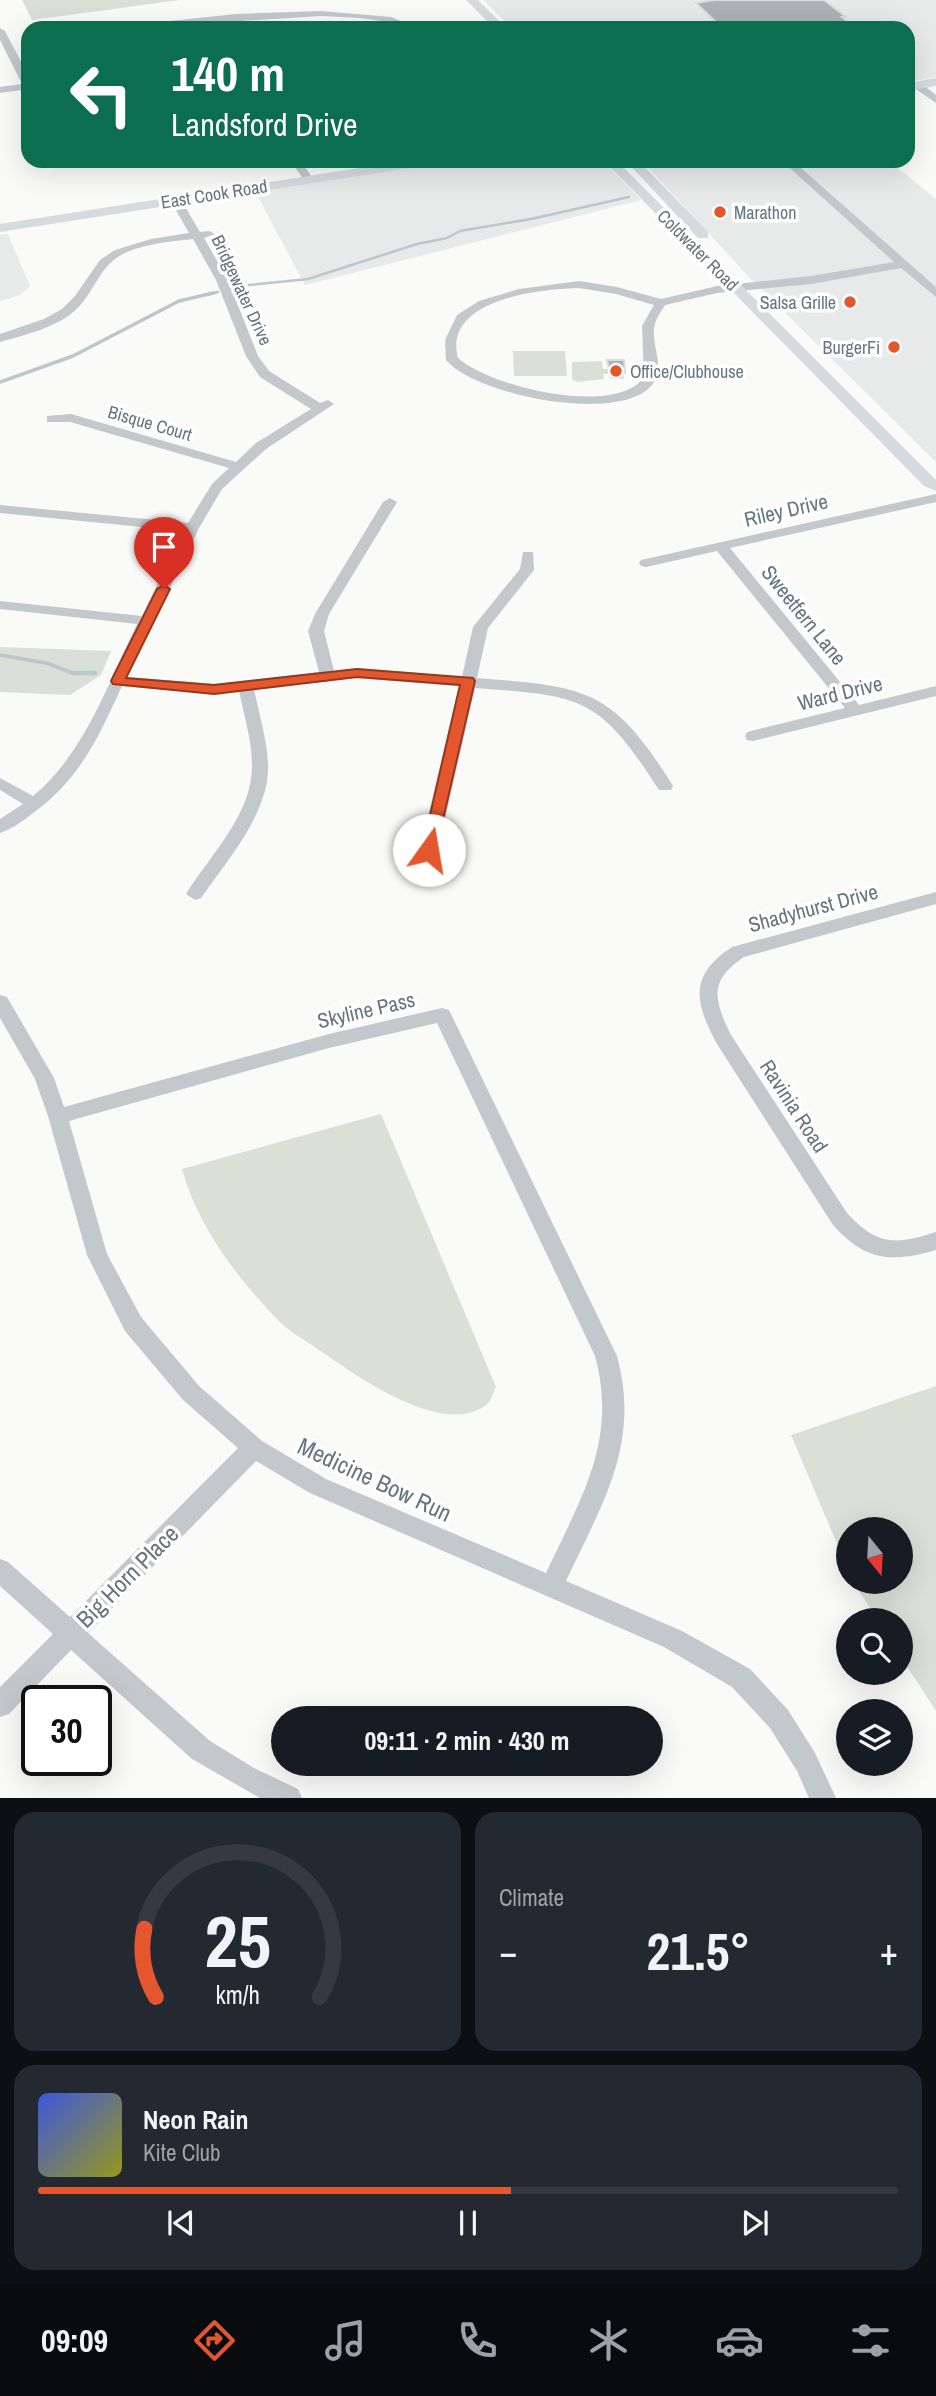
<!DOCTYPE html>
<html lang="en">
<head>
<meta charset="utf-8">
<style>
	body { margin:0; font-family:"Archivo Narrow",sans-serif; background:#242831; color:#f1f3f6; height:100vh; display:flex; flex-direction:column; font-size:26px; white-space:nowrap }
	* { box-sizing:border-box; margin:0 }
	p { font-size:23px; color:#9ea1a6 }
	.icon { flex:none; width:38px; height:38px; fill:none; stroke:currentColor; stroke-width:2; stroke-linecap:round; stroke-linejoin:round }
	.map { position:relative; height:1798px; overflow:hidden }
	.drawer { display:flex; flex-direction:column; gap:14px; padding:14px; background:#0d0f14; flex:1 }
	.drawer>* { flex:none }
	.top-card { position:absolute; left:21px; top:21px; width:894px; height:147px; border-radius:21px; box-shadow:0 7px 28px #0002; background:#0b6e4f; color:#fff; overflow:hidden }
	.needle { width:46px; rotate:162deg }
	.tools { position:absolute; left:836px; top:1517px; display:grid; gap:14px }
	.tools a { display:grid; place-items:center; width:77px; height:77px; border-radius:50%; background:#171b24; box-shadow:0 7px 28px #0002; font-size:35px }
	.speed { position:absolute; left:21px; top:1685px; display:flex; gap:14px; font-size:35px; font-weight:700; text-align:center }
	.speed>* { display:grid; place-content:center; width:91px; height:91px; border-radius:50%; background:#171b24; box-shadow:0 7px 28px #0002; line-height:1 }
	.speed .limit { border:4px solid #111; border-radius:10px; background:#fff; color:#111 }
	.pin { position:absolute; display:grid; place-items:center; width:60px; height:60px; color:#fff; margin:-72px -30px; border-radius:50% 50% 50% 0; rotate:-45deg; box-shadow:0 0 7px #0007 }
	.pin .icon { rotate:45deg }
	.me { position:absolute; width:77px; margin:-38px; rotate:13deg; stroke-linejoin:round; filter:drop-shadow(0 0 5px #0008) }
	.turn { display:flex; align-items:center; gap:24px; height:147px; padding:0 35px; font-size:32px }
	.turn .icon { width:91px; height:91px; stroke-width:2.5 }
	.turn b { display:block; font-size:49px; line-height:60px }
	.big { font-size:52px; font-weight:700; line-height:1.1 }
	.drawer .card { flex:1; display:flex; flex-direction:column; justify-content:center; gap:10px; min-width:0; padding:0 24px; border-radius:21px; background:#242831 }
	.drawer .dial { align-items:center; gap:0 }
	.dial svg { height:182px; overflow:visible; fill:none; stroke:#363941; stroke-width:7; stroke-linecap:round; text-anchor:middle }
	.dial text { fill:#f1f3f6; stroke:none }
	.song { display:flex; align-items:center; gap:21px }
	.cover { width:84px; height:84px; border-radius:10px; background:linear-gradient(135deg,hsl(230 70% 55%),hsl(60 70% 35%)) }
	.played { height:7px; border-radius:4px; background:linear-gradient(90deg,#e4572e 55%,#363941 55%) }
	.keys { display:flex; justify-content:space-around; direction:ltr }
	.heat { display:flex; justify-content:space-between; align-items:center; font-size:38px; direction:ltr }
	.drawer .tiles { flex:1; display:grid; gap:14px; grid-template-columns:1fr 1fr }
	.card:last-child { grid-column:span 2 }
	.trip { position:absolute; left:271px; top:1706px; width:392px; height:70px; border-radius:35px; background:#171b24; box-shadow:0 7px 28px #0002; font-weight:700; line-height:70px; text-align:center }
	.tabs { display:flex; height:112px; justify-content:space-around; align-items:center; background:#090b0e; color:#9ea1a6 }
	.tabs .icon { width:49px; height:49px }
	.tabs .active { color:#e4572e }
	.tabs b { font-size:32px; color:#f1f3f6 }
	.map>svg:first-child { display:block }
</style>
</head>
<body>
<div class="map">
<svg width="936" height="1798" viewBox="0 0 936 1798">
	<rect width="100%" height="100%" fill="#fafaf8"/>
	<g fill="#e8e9e9">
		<polygon points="483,0 936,0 936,77 908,82 908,28 511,28"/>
		<polygon points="454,161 603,161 641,200 305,285 255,191"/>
		<polygon points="642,161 889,161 936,199 936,462 749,277"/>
		<polygon points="8,234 30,286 20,295 0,301 0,235"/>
	</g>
	<g fill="#dadfd7">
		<polygon points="22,0 180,0 32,20"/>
		<polygon points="513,351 565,351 567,376 514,376"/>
		<polygon points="602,361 603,369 608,369 608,374 603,374 604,379 577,382 572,379 572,362"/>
		<polygon points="0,647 111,651 101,675 70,695 0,692"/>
		<path d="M381,1114L496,1387C493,1393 491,1401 486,1405C443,1438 357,1376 322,1352C307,1341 287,1331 275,1317C234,1274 198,1226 182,1169Z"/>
		<polygon points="936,1386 936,1711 901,1657 901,1620 878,1620 853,1582 901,1582 901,1530 849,1530 849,1572 791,1435"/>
	</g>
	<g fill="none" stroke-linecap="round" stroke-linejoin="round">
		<g stroke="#bbc7cb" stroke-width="2.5">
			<polyline points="249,285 308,279 417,244 447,238 460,231 531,219 629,197"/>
			<polyline points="206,295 218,292"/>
		</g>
		<g stroke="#bbc7cb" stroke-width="3.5">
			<polyline points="0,382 73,356 179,301 213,293"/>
			<polyline points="0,655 46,663 73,673 95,673"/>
		</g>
		<polyline stroke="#bbc7cb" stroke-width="4.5" points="73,673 95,673"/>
	</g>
	<g fill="#aab3b9" stroke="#dcdcda" stroke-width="2">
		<polygon points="714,0 824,0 846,17 842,17 855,28 735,28 731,24 719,25 696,3"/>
		<polygon points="607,360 624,360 625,373 622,373 623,378 611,378"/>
	</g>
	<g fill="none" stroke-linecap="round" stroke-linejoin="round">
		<g fill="#c3c8cc" fill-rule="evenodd">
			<polygon points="321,11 391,17 418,28 404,28 389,22 360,18 321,16 127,28 132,25 236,14"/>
			<polygon points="0,28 5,31 28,75 28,89 0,93 0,87 22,84 0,40"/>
			<polygon points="913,83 921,83 936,95 936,103 913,87"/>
			<polygon points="291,161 301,161 314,180 313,182 305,182"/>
			<path d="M782,161H793L936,287V297L901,268L811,284L717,293L665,305C662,311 656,317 655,324C649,345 668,367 651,386C618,424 475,395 446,360L445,340L457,315L479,301L519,289L579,281L617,287L661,299L717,286L811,276L894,262ZM579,288L616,294L654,305L642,326L644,377C616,418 488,386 458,358C442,299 540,289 579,288Z"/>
			<path d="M172,198H180L200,232L209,231L215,234L204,238L228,280L258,356L269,371L320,403L328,400L334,404L266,449L222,489L199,528L127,677L214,684L319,672L308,631L315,614L383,502L390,498L397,502L329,614L324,631L334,671L357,668L462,677L473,627L520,569L523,552H533L534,570L488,628L477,678C587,687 612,688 673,786L671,790H659C599,696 582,696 475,688L438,850L429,856L420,850L459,686L357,678L254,689C259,714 267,739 268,764C270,813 227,860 201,898L195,900L186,894C210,855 252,815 252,766C252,741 244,715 239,691L214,694L122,686C98,738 80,779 33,813C23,821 12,829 0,833V819L23,804L0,790V778L33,796C85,753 108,683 137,624L0,609V601L142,616L183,531L0,513V505L188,523L212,484L229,468L70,422H47V416L71,414L236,462L256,443L311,409L260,377L246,356L216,280L193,239C168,242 136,244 115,259C100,270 94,289 82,303C64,326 28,334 0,342V334L44,319L62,309L75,296L100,260L115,250L151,239L189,233L170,200Z"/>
			<polygon points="936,494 936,502 730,548 859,705 936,686 936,696 753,741 747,740 745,736 747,732 845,708 717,551 646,567 641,566 639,563 641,560"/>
			<path d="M936,892V904L744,957C708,981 714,1000 731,1035L847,1213C878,1246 895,1245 936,1232V1250C891,1263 865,1261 833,1225L717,1044C695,1003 688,976 732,947Z"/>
			<path d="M0,995L7,997L54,1078L64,1107L329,1034L442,1008L449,1010L617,1356C641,1444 602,1504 566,1581L682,1631L750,1669L788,1710L815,1753L836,1798H809L797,1771L770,1728L732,1687L664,1647L310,1493L256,1461L88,1633L210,1741L254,1768L298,1789L302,1798H260L192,1759L71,1650L9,1714L0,1717V1687L53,1634L0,1586V1559L8,1562L70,1617L238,1448L183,1400L125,1331L87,1255L48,1116L35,1079L0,1018ZM437,1023L595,1356C618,1441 581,1498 546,1573L326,1479L262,1441L199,1386L141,1317L107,1254L69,1121L329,1048Z"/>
		</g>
		<g fill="#d6dbdf" fill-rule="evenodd">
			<polygon points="466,0 478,0 506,28 494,28"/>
			<polygon points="936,78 936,86 908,91 908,83"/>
			<polygon points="404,161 435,161 429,165 0,232 0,224"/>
			<polygon points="604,161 617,161 936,480 936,491 924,486"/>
			<polygon points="626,161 639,161 708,232 708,238 698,238"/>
		</g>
	</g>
	<polygon fill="#e4572e" stroke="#94391e" stroke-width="2" points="164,585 170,589 126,678 214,685 357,669 473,678 475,681 435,854 429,856 422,850 460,685 357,677 214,694 113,684 111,681 157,589"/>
	<g fill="#e4572e" stroke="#fff" stroke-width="2.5">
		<circle cx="720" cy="212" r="7"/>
		<circle cx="850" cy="302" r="7"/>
		<circle cx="894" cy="347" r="7"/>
		<circle cx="616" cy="371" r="7"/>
	</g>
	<g text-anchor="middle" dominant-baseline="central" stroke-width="7" stroke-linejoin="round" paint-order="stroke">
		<g font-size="18" fill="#657683" stroke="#fff">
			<text transform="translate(214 194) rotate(-9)">East Cook Road</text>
			<text transform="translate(698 250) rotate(45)">Coldwater Road</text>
			<text transform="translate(242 290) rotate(65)">Bridgewater Drive</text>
			<text transform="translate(150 423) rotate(16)">Bisque Court</text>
		</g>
		<g font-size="18" fill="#657683" stroke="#fff" text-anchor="start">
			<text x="734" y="212">Marathon</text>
			<text x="836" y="302" text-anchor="end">Salsa Grille</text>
			<text x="880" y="347" text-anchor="end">BurgerFi</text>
			<text x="630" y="371">Office/Clubhouse</text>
		</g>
		<g font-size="21" fill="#657683" stroke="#fff">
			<text transform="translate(786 510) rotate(-13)">Riley Drive</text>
			<text transform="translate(804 615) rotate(51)">Sweetfern Lane</text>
			<text transform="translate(840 693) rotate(-14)">Ward Drive</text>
			<text transform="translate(813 908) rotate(-15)">Shadyhurst Drive</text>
			<text transform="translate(366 1010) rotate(-13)">Skyline Pass</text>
			<text transform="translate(794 1106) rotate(57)">Ravinia Road</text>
		</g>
		<g font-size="24" fill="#657683" stroke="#fff">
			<text transform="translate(375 1479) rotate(25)">Medicine Bow Run</text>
			<text transform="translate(127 1576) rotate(-45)">Big Horn Place</text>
		</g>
	</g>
</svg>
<div class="tools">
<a><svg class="needle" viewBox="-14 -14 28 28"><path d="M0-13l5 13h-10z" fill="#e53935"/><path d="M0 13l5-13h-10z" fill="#9ea1a6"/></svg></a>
<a><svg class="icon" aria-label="search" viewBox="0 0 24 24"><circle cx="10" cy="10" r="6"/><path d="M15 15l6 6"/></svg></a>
<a><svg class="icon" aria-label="layers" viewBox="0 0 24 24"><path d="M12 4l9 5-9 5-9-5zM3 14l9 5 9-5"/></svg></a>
</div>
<div class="speed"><div class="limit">30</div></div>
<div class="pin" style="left:164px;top:589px;background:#d93025"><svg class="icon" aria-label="arrive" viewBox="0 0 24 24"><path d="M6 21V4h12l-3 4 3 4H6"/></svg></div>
<svg class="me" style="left:429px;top:850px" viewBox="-20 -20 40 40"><circle r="19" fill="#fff"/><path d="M0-13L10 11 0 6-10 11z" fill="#e4572e"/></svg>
<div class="trip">09:11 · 2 min · 430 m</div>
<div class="top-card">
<div class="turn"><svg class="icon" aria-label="left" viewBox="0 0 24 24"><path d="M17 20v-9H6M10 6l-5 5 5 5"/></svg><div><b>140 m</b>Landsford Drive</div></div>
</div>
</div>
<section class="drawer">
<div class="tiles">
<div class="card dial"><svg viewBox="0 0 100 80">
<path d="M14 69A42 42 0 1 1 86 69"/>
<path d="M14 69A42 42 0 0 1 9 39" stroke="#e4572e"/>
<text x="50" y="56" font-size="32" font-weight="700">25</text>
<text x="50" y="72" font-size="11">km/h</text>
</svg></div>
<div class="card"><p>Climate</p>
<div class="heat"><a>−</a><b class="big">21.5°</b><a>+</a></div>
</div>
<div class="card">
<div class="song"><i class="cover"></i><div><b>Neon Rain</b><p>Kite Club</p></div></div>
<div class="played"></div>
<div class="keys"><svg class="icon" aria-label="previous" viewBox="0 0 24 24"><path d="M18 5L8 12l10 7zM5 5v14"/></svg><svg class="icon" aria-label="pause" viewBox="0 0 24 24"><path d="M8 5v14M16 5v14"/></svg><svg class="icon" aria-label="next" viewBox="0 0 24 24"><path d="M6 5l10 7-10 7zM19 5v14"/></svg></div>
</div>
</div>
</section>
<nav class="tabs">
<b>09:09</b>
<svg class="icon active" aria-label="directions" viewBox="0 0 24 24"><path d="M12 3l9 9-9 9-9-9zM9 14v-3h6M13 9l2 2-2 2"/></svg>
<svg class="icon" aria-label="music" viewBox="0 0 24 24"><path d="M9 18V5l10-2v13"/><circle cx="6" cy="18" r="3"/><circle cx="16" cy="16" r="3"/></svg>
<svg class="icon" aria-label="phone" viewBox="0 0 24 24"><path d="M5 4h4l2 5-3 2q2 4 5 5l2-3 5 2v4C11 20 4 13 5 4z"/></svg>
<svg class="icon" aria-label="climate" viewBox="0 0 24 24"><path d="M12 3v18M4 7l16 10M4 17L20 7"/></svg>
<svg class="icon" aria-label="car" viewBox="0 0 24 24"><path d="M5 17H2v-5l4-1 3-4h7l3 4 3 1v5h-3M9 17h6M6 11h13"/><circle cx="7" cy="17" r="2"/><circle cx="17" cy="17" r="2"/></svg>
<svg class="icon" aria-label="filters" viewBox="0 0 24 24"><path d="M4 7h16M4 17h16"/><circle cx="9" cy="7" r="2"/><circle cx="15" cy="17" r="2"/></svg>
</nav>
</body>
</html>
